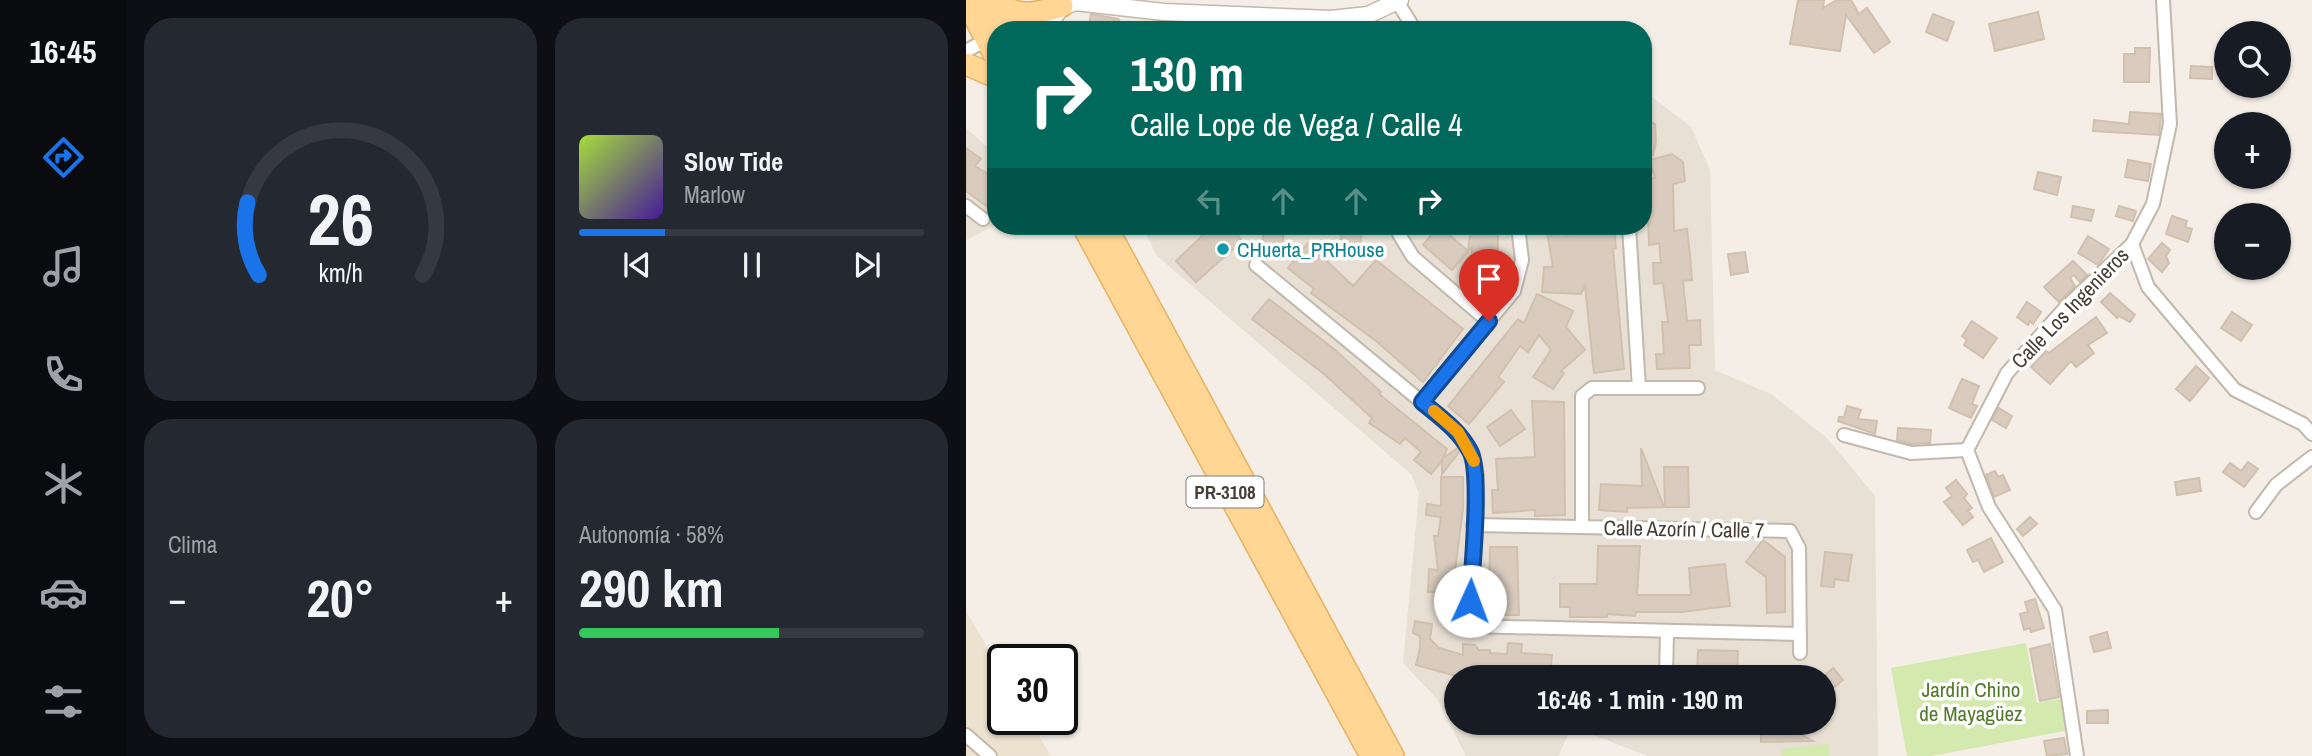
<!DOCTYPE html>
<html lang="es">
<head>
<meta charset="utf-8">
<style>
	body { margin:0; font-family:"Archivo Narrow",sans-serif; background:#242831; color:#f1f3f6; height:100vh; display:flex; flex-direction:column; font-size:26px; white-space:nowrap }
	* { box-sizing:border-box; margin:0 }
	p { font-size:23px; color:#9ea1a6 }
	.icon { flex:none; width:38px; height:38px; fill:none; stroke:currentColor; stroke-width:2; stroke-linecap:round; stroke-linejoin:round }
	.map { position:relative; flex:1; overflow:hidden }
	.panel { display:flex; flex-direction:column; gap:18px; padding:18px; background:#0d0f14; width:840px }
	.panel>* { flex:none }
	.banner { position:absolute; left:21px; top:21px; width:665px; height:214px; border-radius:28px; box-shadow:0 2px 5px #0004; background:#00695c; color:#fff; overflow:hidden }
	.tools { position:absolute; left:1248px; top:21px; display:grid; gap:14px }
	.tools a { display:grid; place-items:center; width:77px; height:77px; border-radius:50%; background:#171b24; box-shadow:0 2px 5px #0004; font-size:35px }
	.speed { position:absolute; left:21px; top:644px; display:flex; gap:14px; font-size:35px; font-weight:700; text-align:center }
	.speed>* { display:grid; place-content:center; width:91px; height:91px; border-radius:50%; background:#171b24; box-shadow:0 2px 5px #0004; line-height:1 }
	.speed .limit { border:4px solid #111; border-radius:10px; background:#fff; color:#111 }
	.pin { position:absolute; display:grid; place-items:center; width:60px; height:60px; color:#fff; margin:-72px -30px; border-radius:50% 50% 50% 0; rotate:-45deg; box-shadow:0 0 7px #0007 }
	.pin .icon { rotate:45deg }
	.me { position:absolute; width:77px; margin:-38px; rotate:2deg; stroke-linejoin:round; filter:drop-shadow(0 0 5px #0008) }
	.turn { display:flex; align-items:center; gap:24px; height:147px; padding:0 28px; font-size:32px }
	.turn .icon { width:91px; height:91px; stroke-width:2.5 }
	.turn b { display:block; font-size:49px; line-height:60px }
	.lanes { display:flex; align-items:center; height:66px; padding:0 28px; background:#0003; justify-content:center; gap:35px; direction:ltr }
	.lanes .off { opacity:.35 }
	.big { font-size:52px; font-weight:700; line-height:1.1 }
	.panel .widget { flex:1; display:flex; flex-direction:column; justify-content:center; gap:10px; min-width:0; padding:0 24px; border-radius:28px; background:#242831 }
	.panel .dial { align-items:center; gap:0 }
	.dial svg { height:182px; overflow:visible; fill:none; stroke:#363941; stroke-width:7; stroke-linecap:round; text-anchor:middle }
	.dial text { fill:#f1f3f6; stroke:none }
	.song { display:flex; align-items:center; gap:21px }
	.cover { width:84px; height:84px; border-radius:10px; background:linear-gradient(135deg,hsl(80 70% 55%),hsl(260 70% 35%)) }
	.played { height:7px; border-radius:4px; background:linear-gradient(90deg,#1a73e8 25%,#363941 25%) }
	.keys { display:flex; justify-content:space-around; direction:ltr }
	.heat { display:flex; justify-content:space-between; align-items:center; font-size:38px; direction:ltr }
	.charge { height:10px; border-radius:5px; background:linear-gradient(90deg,#34c759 58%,#363941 0) }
	.panel .tiles { flex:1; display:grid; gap:18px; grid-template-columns:repeat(2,1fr) }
	.trip { position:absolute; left:478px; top:665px; width:392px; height:70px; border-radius:35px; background:#171b24; box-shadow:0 2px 5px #0004; font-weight:700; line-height:70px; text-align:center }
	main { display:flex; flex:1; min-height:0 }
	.menu { display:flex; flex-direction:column; width:126px; justify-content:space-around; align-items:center; background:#090b0e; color:#9ea1a6 }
	.menu .icon { width:49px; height:49px }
	.menu .on { color:#1a73e8 }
	.menu b { font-size:32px; color:#f1f3f6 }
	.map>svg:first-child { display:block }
</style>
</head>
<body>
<main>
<nav class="menu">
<b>16:45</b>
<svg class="icon on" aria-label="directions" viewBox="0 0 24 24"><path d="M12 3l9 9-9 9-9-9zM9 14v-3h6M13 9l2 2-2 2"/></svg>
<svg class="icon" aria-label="music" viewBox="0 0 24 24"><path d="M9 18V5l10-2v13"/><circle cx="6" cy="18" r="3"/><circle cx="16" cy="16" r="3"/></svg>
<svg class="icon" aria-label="phone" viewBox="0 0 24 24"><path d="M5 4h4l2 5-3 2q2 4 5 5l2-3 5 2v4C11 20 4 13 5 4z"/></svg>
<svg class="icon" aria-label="climate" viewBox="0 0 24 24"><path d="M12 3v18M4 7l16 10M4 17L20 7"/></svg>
<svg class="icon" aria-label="car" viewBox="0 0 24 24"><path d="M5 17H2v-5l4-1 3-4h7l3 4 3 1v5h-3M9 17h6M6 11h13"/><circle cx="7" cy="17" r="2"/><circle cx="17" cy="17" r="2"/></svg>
<svg class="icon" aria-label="filters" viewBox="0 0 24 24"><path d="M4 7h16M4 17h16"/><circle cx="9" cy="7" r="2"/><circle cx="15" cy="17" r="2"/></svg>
</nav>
<section class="panel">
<div class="tiles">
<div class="widget dial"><svg viewBox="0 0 100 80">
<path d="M14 69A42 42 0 1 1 86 69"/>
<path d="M14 69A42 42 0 0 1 9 37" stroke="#1a73e8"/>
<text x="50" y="56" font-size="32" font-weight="700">26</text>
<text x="50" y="72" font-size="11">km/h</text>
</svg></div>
<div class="widget">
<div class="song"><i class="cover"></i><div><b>Slow Tide</b><p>Marlow</p></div></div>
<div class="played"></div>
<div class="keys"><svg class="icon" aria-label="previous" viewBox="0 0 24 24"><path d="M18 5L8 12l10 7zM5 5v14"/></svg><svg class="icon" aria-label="pause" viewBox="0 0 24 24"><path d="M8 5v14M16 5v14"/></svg><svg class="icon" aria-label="next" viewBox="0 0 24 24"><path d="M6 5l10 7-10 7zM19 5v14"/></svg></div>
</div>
<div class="widget"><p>Clima</p>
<div class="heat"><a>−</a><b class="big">20°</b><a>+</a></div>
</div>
<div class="widget"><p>Autonomía · 58%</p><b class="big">290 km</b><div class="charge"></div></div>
</div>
</section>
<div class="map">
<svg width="1346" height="756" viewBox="0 0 1346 756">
	<rect width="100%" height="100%" fill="#f4eee6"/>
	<g fill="#e8e0d4" fill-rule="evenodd">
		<path d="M677,90L725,127L744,170L749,370L805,394L861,438L909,496L912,756H682L606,727L592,756H500L471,699L437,663L453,493L445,474L191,256L176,226H677ZM490,677H858V723H490Z"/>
		<polygon points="0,128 30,155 30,225 0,240"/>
	</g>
	<polygon fill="#ede2d0" points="0,611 37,674 37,719 63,719 85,756 0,756"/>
	<g fill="#d4e9ae">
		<polygon points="1060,643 1071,703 1098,698 1104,730 965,756 941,756 925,668"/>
		<polygon points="863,744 863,756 815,756 815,749"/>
	</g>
	<g fill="#d9ccbe" stroke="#d1c0ae" stroke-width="2">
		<polygon points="832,0 858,0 857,8 871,0 885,0 893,14 901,8 924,42 908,53 880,15 874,51 824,44"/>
		<polygon points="1072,12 1078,39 1029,51 1023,24"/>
		<polygon points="125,14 152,19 159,30 122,30"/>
		<polygon points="967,14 988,22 981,41 960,32"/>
		<polygon points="1169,48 1184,48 1183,82 1158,82 1158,54 1169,54"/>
		<polygon points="1225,66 1246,67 1246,79 1224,78"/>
		<polygon points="1164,112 1195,114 1193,135 1127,131 1128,120 1163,124"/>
		<polygon points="677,118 689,124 690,142 687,155 677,160"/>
		<polygon points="0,148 15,159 9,166 30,179 30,213 0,191"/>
		<polygon points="706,154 717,162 719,181 707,184 708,231 721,229 724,255 726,280 717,281 721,321 734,320 735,345 723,345 724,368 691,369 690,354 698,354 696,322 702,322 697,283 688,284 687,263 695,263 693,243 683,245 681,179 689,178 684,160"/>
		<polygon points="1162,160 1185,164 1182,181 1159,177"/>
		<polygon points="1072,172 1095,177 1091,195 1068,189"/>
		<polygon points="1107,206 1128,210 1125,221 1105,217"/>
		<polygon points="1153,206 1170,211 1167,221 1150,216"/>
		<polygon points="1206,216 1221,221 1219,227 1226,229 1222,242 1200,234"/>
		<polygon points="239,226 247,231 254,226 264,226 276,241 230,282 210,261 237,235 233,231"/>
		<polygon points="298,226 319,226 316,246 296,246"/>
		<polygon points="376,226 396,226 394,246 374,246"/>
		<polygon points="473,226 502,251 505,227 532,229 531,289 504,288 506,247 486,270 457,245"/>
		<polygon points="580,226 600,226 601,235 648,226 650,248 647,249 658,369 628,373 619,286 615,294 576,292 578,267 587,267"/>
		<polygon points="1122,236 1143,249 1132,265 1112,253"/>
		<polygon points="342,243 387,286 410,260 497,329 457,382 410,341 345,293 348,289 322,268"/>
		<polygon points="1196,243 1204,250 1200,256 1203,263 1196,272 1182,259"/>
		<polygon points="779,252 782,272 765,275 762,254"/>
		<polygon points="1107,261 1121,275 1114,282 1108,275 1104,278 1109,286 1093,302 1078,287"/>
		<polygon points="1144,293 1169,315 1164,322 1153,316 1151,318 1135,302"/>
		<polygon points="571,294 607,311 600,327 619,350 595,371 598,373 587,389 567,377 585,350 573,335 562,352 554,346 532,377 538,382 503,424 482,406 552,319 558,323"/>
		<polygon points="303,299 368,349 415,392 413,394 481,449 477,458 492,448 494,451 476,474 476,461 465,474 448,460 455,452 439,438 434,444 403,423 406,418 358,374 286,319"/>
		<polygon points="1061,302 1075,312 1067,324 1064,321 1062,325 1051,317"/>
		<polygon points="1266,312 1286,325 1275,341 1255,328"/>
		<polygon points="1130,317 1141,333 1122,345 1128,353 1110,367 1105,361 1084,384 1065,367 1080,351 1083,353"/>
		<polygon points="1006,321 1031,338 1017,358 998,345 1001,340 996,336"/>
		<polygon points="1230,366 1243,378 1224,401 1210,389"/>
		<polygon points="996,379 1013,386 1006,404 1011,406 1005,418 983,408"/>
		<polygon points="566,401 598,402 599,515 569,516 569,510 527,513 526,490 532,490 530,459 569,457"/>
		<polygon points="881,406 895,410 892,419 911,421 909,434 872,421 873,417 878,417"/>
		<polygon points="1033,408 1046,416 1040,428 1026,420"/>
		<polygon points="545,410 559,429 534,446 521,427"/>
		<polygon points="932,428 965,430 964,443 946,444 931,440"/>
		<polygon points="675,448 698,507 661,508 661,512 633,510 635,484 676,486"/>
		<polygon points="1282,462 1292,469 1278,487 1257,472 1264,463 1275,471"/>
		<polygon points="698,467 722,467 723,507 699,507"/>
		<polygon points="1029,471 1032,477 1037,475 1044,490 1028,497 1020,475"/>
		<polygon points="475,477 497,477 497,509 486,593 462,592 463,569 472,570 468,536 472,536 475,517 460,515 461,504 475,506"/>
		<polygon points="1233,478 1235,491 1211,495 1209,482"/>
		<polygon points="990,480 1001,494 998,498 1006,508 1002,511 1007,517 997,525 978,502 986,496 980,488"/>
		<polygon points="1064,517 1071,524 1057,536 1051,529"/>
		<polygon points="1025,538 1037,562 1018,572 1012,560 1007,562 1001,550"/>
		<polygon points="797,540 819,557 819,612 801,613 800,577 780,562"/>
		<polygon points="632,546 674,546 671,595 725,595 723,568 759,564 764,606 716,612 670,612 669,616 641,614 641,617 604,617 604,607 594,607 594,584 631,584"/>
		<polygon points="524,547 551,547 553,615 539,615 539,601 523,600"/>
		<polygon points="859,552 886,555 882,581 869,579 868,587 855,586"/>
		<polygon points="1069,599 1078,628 1065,632 1064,628 1058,630 1054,614 1062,612 1059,602"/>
		<polygon points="449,621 466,624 464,639 473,648 497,655 497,644 509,645 513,650 524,650 524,653 541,654 542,643 556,644 555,653 586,655 584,677 494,677 450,665 454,648 454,636 447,633"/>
		<polygon points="1141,632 1145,648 1128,652 1124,637"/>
		<polygon points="1084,644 1093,697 1074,701 1064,649"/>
		<polygon points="732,650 772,651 771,675 731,674"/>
		<polygon points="867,668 877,680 858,696 858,676"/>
		<polygon points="1142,710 1142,723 1121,723 1121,711"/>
		<polygon points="815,723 847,741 795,742 795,724"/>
		<polygon points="1098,738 1101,754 1081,756 1078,741"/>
	</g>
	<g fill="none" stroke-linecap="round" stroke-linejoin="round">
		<g stroke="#c2b8ac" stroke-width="16">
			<g id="minor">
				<polyline points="432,3 449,30"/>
				<polyline points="0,51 20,40"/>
				<polyline points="0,206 17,219"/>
				<polyline points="663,226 673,388"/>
				<polyline points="433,234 447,257 523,322"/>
				<polyline points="1166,244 1182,287 1269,390 1337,424 1346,434"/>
				<polyline points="290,265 492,432 506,454 511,475 503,626 834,634"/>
				<polyline points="456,402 548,291 556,260 552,226"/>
				<polyline points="878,435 945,453 1001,450"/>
				<polyline points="1290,512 1310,485 1346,457"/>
				<polyline points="507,525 824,531 833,548 834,653"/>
				<polyline points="616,527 616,396 626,388 732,388"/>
				<polyline points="700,677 701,632"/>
				<polyline points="0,735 24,756"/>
				<polyline points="1111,756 1089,610 1023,507 1001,450 1041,373 1099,308 1166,244 1187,204 1204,124 1197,0"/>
			</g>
		</g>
		<g stroke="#c2b8ac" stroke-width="19">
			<g id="tertiary">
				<polyline points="41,30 109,2 198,12 365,19 402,15 434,0"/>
				<polyline points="79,30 96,6"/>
			</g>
		</g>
		<g stroke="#e7b161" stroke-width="24">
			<g id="primary">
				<polyline points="21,0 36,30"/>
				<path d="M31,0C49,20 73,13 96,6"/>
				<polyline points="0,1 30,58"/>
				<polyline points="0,64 30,77"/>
				<polyline points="117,226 405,756"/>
				<polyline points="140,226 427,756"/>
			</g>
		</g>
		<use href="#minor" stroke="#fff" stroke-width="12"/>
		<use href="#tertiary" stroke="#fff" stroke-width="16"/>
		<use href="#primary" stroke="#ffd694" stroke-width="21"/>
	</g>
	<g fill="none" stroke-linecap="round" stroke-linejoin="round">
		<g stroke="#114b97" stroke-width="18">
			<path id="route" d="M504,601C506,571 516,472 504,451C493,430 474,417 456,402L523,321"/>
		</g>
		<use href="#route" stroke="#1a73e8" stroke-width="12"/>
		<polyline stroke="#f59e0b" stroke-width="12" points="468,411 492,432 508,461"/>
	</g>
	<circle fill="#0f9aa8" stroke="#fff" stroke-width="2.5" cx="257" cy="249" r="7"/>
	<g text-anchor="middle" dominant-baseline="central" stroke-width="7" stroke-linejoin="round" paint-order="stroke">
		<rect fill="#fff" stroke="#7e7872" stroke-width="2" x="220.5" y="476.5" width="77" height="31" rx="5"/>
		<g font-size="19" font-weight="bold" fill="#473e35">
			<text x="259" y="492">PR-3108</text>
		</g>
		<g font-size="21" fill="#0d838f" stroke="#fff" text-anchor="start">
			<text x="271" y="249">CHuerta_PRHouse</text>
		</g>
		<g font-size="21" fill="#473e35" stroke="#fff">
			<text transform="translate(1104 308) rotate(-46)">Calle Los Ingenieros</text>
			<text transform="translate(718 529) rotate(1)">Calle Azorín / Calle 7</text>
		</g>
		<g font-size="21" fill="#4f7a27" stroke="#fff">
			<text x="1005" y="689">Jardín Chino<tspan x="1005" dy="24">de Mayagüez</tspan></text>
		</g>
	</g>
</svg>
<div class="tools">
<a><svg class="icon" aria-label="search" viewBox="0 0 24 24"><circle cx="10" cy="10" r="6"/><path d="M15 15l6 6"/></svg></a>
<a>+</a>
<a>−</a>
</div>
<div class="speed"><div class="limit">30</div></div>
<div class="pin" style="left:523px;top:321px;background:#d93025"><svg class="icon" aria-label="arrive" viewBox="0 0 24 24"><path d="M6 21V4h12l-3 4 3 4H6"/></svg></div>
<svg class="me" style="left:504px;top:601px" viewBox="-20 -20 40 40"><circle r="19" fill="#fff"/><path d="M0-13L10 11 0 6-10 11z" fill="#1a73e8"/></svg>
<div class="trip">16:46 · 1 min · 190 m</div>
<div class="banner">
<div class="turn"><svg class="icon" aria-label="right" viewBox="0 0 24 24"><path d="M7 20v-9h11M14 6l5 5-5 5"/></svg><div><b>130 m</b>Calle Lope de Vega / Calle 4</div></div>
<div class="lanes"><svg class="icon off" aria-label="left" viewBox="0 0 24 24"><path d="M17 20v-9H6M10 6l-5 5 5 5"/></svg><svg class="icon off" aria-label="ahead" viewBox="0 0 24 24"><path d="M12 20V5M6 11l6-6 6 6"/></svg><svg class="icon off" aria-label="ahead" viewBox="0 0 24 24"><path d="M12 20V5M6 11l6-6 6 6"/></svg><svg class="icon" aria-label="right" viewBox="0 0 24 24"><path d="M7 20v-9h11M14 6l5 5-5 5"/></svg></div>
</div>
</div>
</main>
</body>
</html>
